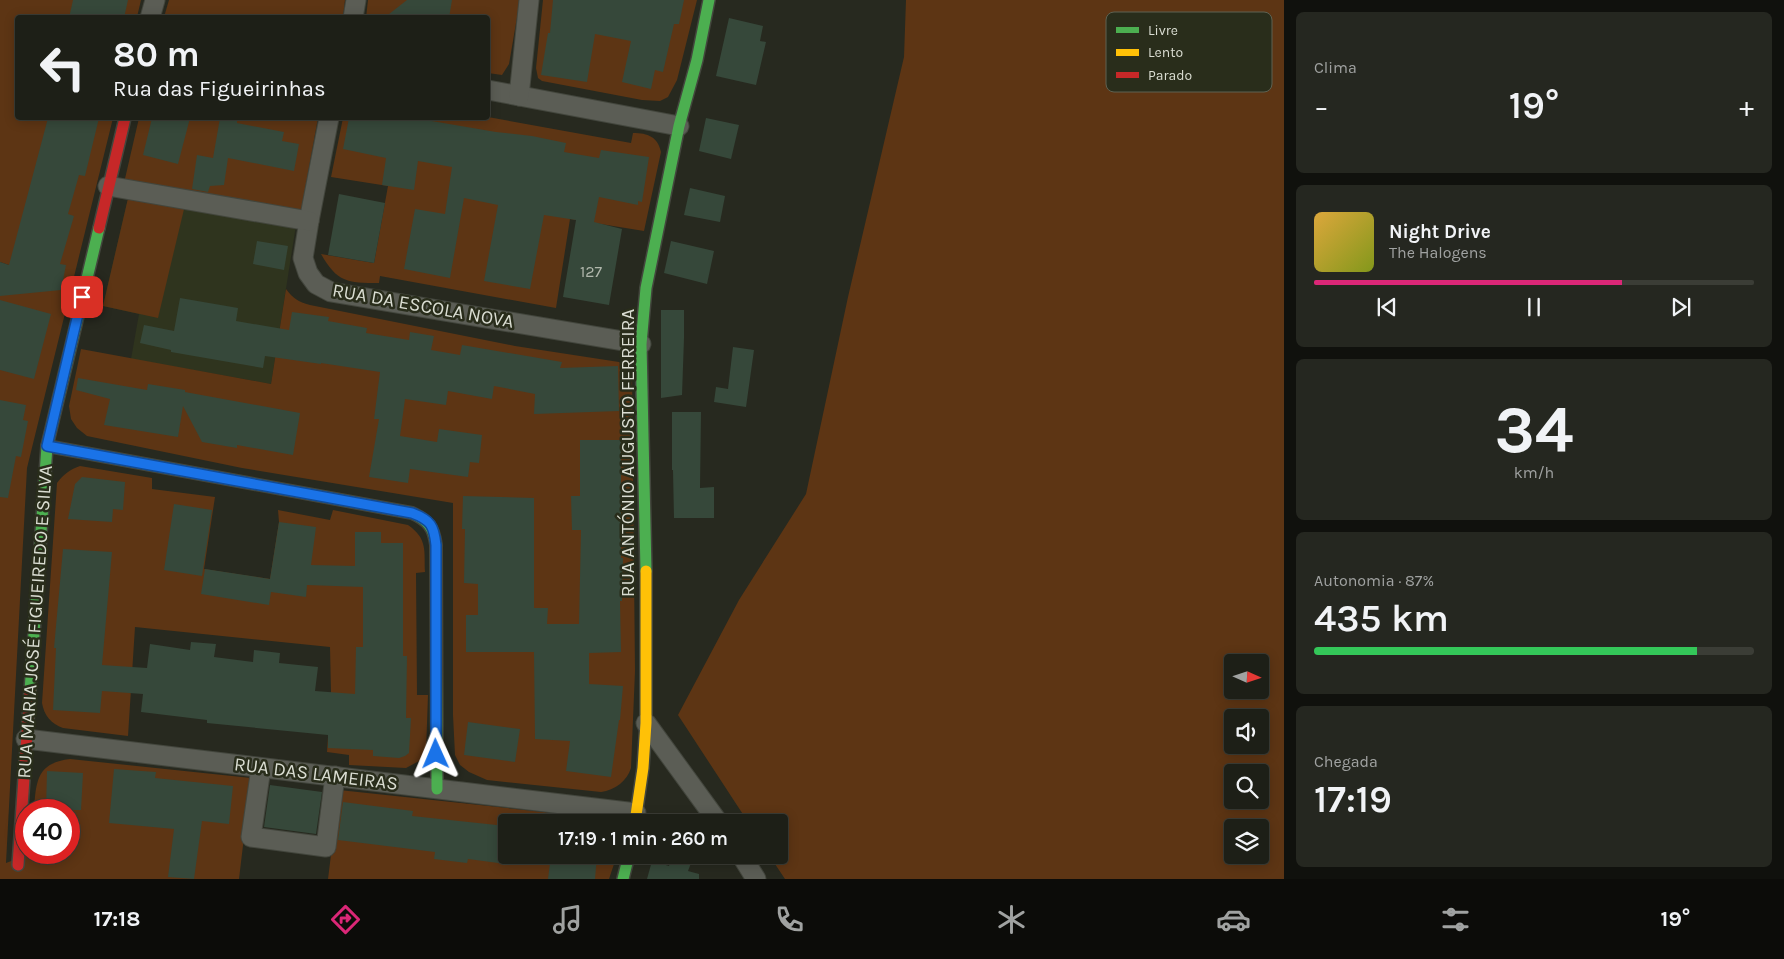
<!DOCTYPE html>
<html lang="pt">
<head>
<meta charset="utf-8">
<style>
	body { margin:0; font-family:Karla,sans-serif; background:#252720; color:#f1f3f6; height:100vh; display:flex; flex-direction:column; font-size:19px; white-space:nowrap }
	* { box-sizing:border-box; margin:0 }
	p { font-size:16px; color:#a0a2a1 }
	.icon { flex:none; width:28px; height:28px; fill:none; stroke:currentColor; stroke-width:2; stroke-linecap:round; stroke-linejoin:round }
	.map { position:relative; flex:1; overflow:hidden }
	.panel { display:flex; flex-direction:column; gap:12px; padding:12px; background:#10110d; width:500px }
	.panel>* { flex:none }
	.guide { position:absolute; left:15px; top:15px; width:475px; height:105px; border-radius:5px; box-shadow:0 2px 12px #0003,0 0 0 1px #3b3d36; background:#1d1f17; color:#f1f3f6; overflow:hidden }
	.needle { width:32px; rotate:93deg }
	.controls { position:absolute; left:1224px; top:654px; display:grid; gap:10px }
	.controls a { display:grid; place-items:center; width:45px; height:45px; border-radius:5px; background:#1d1f17; box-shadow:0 2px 12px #0003,0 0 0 1px #3b3d36; font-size:25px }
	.speed { position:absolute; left:15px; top:799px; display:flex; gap:10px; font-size:25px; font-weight:700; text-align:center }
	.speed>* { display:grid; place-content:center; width:65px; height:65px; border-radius:50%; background:#1d1f17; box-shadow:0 2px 12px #0003,0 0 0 1px #3b3d36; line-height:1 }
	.speed .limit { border:8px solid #d22; background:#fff; color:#111 }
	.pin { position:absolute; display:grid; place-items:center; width:42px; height:42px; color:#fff; margin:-21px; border-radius:10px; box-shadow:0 2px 8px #0006 }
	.me { position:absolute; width:55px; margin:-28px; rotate:359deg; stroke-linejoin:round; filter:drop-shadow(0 0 4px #0008) }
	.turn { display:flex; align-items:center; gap:18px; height:105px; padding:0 15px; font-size:22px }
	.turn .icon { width:65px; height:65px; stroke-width:2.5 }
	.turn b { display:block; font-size:35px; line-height:42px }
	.big { font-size:38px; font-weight:600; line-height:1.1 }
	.panel .tile { flex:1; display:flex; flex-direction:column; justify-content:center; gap:8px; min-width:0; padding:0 18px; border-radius:8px; background:#252720 }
	.panel .dial { align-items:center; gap:0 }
	.dial b { font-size:65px; line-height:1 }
	.song { display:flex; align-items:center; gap:15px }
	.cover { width:60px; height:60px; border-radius:8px; background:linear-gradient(135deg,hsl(40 70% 55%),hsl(70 70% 35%)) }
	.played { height:5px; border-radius:2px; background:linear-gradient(90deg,#db2777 70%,#3b3d36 70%) }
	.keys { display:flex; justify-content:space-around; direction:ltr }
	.heat { display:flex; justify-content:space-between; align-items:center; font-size:28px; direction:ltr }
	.charge { height:8px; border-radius:4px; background:linear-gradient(90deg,#34c759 87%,#3b3d36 0) }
	.trip { position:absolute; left:498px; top:814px; width:290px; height:50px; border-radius:5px; background:#1d1f17; box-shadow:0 2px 12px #0003,0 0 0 1px #3b3d36; font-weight:600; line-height:50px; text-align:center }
	.menu { display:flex; height:80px; justify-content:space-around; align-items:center; background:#0c0c09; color:#a0a2a1 }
	.menu .icon { width:35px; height:35px }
	.menu .selected { color:#db2777 }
	.menu b { font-size:22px; color:#f1f3f6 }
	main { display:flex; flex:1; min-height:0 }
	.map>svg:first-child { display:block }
</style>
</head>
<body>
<main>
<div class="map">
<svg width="1284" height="879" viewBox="0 0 1284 879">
	<rect width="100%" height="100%" fill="#27291f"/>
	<polygon fill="#2f341e" points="129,194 296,225 271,384 131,359 139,314 103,306"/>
	<g fill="#5d3514" fill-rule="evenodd">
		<path d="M0,0H141L137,17L18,18V118H37L70,128L74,118H113L27,468L6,863L32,853L69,852V810H34C36,781 37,763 70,759L251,778L239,879H0V294L9,265L0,262Z"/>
		<polygon points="169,0 345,0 343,17 164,17"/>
		<polygon points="368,0 520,0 509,64 502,75 488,73 488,18 366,18"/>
		<polygon points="543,0 697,0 677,80 668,97 660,101 642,100 542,81 538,78 536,68"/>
		<path d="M906,0H1284V879H785L769,855H779V822H748L678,715L739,600L806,494L848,297L904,57ZM1232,662H1260V690H1232ZM1232,718H1260V745H1232ZM1232,772H1260V800H1232ZM1232,828H1260V855H1232Z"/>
		<path d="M488,117L631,143L633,133C648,133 658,137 661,152L644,231L570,219L556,308L380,276L379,283C347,283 337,282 321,254L374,263L388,186L331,177L343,118Z"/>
		<polygon points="139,118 318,118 301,211 124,183"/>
		<polygon points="129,194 185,205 158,318 103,306"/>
		<path d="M286,289C293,298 298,302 310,305L515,346L619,362L632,373L635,671L631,768C627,781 615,790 601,792L487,780L469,772L460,765L455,755L453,715V503L242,468L87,436L77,428L71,419L69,406L81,349L271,384Z"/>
		<path d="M80,466L152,478V489L215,497L204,569L270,579L279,522L278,510L330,520L333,510L408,525C428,539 424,551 425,572L416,573L417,695H428L426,752L421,760L406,768L349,765V755L327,752L331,692L330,647L135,627L128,736L63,728C51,724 44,715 42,703L57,483C64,474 69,470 80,466Z"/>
		<polygon points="339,790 544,812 585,819 595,822 506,822 506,855 617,855 609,879 328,879"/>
	</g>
	<g fill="#36483a">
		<polygon points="73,0 128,0 124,18 69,18"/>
		<polygon points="407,0 452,0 449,18 384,18"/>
		<polygon points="553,0 684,0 679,24 674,24 663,72 655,70 651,89 622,82 631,41 595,34 587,82 541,75 548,33 550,33"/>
		<polygon points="729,18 763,26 760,41 766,42 756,85 716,76"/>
		<polygon points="48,118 99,118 85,176 79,175 68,214 74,216 60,264 66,265 61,290 0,296 0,262 9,265"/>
		<polygon points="152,118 190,118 178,164 143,155"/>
		<polygon points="220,118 237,118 237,123 284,132 282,141 299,144 294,171 228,158 224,185 210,186 208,192 192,189 197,155 213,158"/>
		<polygon points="349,118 414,118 496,132 532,136 566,143 564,152 599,158 601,150 649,157 642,202 638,201 638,205 599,197 594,222 622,229 609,305 563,297 576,220 544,215 530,289 484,281 498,205 464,198 450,278 404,269 415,209 445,214 452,167 418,161 414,190 382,185 386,158 343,149"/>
		<polygon points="706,118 739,125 731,159 699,151"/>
		<polygon points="690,188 725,196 720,222 684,215"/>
		<polygon points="339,194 385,203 374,263 328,255"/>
		<polygon points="257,241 288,246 284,270 253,264"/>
		<polygon points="671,241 714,251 707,284 664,273"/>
		<polygon points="180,298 238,308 236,321 289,330 292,312 329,317 328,321 367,328 366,333 409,340 410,332 434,336 431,350 460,355 462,345 562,362 560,368 618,366 619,411 534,414 535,394 494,386 492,399 448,391 446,405 405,399 400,436 437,442 439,429 482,435 479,463 470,462 468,477 410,469 408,483 369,477 379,419 374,419 380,372 321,363 321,364 265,356 263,368 171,352 171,350 140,343 144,325 174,331"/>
		<polygon points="0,300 51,314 34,379 0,370"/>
		<polygon points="661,310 684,310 684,338 682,395 661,398"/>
		<polygon points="733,347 754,350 746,407 714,402 716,387 728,389"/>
		<polygon points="78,378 147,390 148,384 185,390 185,392 300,413 293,455 237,445 237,448 202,442 183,406 178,437 104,425 110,399 76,390"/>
		<polygon points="0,400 26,405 23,420 28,421 21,457 16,456 8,498 0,497"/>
		<polygon points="672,412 701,412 700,488 714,487 714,518 674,518 673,470 672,470"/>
		<polygon points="580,440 621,440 621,558 623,558 622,601 620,601 621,652 589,653 589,684 623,686 620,720 619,720 611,777 566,771 570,741 535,739 534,652 466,652 466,615 478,615 478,584 464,583 465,529 462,529 463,496 534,498 534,608 548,608 547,624 579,624 581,530 572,530 571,496 580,496"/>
		<polygon points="82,477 125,482 123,510 113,509 112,522 68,519 75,484"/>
		<polygon points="174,504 212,510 202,576 164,570"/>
		<polygon points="279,522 316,527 311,565 355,566 355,532 381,532 381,543 403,543 403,656 407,656 406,718 411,718 409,753 405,756 399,758 373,756 373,750 328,748 328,735 207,723 207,720 141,712 143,694 102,691 100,713 53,710 56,648 54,648 63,549 112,552 102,665 147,668 150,644 190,650 191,642 216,644 214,657 253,662 254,650 280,653 279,663 318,667 315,691 355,694 356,647 363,647 363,587 307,585 306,597 271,592 269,605 201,594 205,569 270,579"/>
		<polygon points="468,722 520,729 515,762 464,755"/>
		<polygon points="114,769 156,772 155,778 233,786 229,824 202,821 194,879 168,877 174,829 109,823"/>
		<polygon points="47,771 83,773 81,810 46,810"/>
		<polygon points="270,785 322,792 316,834 264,827"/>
		<polygon points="343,802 413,811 412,816 506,826 506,864 468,859 467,863 434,859 435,852 338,840"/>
		<polygon points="551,855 597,855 595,879 548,879"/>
		<polygon points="671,858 691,863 688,871 699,874 699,879 647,879 652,861 669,866"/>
	</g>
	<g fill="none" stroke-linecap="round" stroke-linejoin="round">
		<g stroke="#43463d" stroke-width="21">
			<g id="street">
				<polyline points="150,18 155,0"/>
				<polyline points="353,18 356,0"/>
				<polyline points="488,90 679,126"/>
				<polyline points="519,96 529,0"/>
				<polyline points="329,118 309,221 303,258 308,273 316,284 331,292 641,344"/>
				<polyline points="108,186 309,221"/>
				<polyline points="646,723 718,822"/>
				<polyline points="26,739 636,813"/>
				<polyline points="261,768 251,837 326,847 335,776"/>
				<polyline points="741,855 756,879"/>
			</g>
		</g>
		<g stroke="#43463d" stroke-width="14">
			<g id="fast">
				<path d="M47,446L412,513C428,520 434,528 436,545L437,789"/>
				<polyline points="646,571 641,344 646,288 679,126 697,60 709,0"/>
				<polyline points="30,691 47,446 99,228"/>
				<polyline points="623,879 629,855"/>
			</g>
		</g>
		<g stroke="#43463d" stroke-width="14">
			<polyline id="slow" points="635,822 643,768 646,723 646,571"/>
		</g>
		<g stroke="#43463d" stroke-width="14">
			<g id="jam">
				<polyline points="99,228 125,118"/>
				<polyline points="18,865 30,691"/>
			</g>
		</g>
		<use href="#street" stroke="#5b5d55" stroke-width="19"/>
		<use href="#fast" stroke="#4caf50" stroke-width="11"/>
		<use href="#slow" stroke="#ffc107" stroke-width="11"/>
		<use href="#jam" stroke="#c62828" stroke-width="11"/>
	</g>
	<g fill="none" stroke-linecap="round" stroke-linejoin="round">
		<g stroke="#114b97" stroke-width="12">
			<path id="route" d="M82,297L47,446L412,513C431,520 434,526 436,545V754"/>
		</g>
		<use href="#route" stroke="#1a73e8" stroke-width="9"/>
	</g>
	<g text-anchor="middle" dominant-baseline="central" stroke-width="5" stroke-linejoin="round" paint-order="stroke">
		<g font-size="16" fill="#b1b8ac">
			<text x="591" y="271">127</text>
		</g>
		<g font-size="19" fill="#daddd2" stroke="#292d1b">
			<text transform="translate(423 306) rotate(10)">RUA DA ESCOLA NOVA</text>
			<text transform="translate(628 453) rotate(-90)">RUA ANTÓNIO AUGUSTO FERREIRA</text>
			<text transform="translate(35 622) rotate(-86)">RUA MARIA JOSÉ FIGUEIREDO E SILVA</text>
			<text transform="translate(316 774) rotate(7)">RUA DAS LAMEIRAS</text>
		</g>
	</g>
	<rect x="1106" y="12" width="166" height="80" rx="8" fill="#292d1b" stroke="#5e6252" stroke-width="1"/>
	<rect x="1116" y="27" width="23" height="6" fill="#4caf50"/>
	<rect x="1116" y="49" width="23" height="7" fill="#ffc107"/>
	<rect x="1116" y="72" width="23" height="6" fill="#c62828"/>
	<g font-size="14" fill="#daddd2">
		<text x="1148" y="35">Livre</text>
		<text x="1148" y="57">Lento</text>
		<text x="1148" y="80">Parado</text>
	</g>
</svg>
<div class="controls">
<a><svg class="needle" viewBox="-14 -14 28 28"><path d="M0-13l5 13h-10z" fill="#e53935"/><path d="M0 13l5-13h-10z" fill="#a0a2a1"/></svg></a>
<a><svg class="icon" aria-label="sound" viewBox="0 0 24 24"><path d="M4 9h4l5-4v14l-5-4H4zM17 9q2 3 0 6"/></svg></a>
<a><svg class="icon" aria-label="search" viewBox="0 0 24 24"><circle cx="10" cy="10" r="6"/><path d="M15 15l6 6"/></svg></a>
<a><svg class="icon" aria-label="layers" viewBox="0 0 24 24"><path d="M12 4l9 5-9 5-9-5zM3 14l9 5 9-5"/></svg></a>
</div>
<div class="speed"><div class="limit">40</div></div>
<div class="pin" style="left:82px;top:297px;background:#d93025"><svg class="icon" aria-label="arrive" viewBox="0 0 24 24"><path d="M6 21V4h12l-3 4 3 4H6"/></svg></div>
<svg class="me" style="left:436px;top:754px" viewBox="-20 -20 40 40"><path d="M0-17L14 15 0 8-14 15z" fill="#1a73e8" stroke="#fff" stroke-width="4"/></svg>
<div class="trip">17:19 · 1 min · 260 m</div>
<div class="guide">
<div class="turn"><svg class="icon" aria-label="left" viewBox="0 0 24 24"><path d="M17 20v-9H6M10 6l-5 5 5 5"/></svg><div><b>80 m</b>Rua das Figueirinhas</div></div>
</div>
</div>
<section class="panel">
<div class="tile"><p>Clima</p>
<div class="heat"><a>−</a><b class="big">19°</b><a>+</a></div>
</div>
<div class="tile">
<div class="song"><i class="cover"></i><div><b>Night Drive</b><p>The Halogens</p></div></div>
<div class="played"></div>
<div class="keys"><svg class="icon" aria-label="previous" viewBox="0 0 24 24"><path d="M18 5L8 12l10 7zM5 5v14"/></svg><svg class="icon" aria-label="pause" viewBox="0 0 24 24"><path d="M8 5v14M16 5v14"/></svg><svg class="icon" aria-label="next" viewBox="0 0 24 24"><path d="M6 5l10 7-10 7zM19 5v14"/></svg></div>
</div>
<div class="tile dial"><b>34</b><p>km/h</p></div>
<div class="tile"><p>Autonomia · 87%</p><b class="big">435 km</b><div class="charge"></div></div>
<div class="tile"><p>Chegada</p><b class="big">17:19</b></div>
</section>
</main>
<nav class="menu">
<b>17:18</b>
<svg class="icon selected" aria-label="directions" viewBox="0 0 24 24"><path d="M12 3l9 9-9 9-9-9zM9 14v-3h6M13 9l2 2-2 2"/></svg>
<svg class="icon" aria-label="music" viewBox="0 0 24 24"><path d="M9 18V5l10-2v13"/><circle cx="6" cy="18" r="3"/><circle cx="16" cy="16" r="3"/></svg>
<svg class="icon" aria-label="phone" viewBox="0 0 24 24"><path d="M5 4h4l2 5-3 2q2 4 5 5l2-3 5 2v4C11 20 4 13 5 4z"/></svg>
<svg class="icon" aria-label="climate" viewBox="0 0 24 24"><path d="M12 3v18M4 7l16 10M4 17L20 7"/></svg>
<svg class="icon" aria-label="car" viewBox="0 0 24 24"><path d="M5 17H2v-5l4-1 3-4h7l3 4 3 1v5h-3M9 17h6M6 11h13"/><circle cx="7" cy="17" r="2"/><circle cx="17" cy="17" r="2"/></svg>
<svg class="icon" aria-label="filters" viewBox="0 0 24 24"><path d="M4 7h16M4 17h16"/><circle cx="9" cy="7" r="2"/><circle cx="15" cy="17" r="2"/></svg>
<b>19°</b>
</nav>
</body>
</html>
